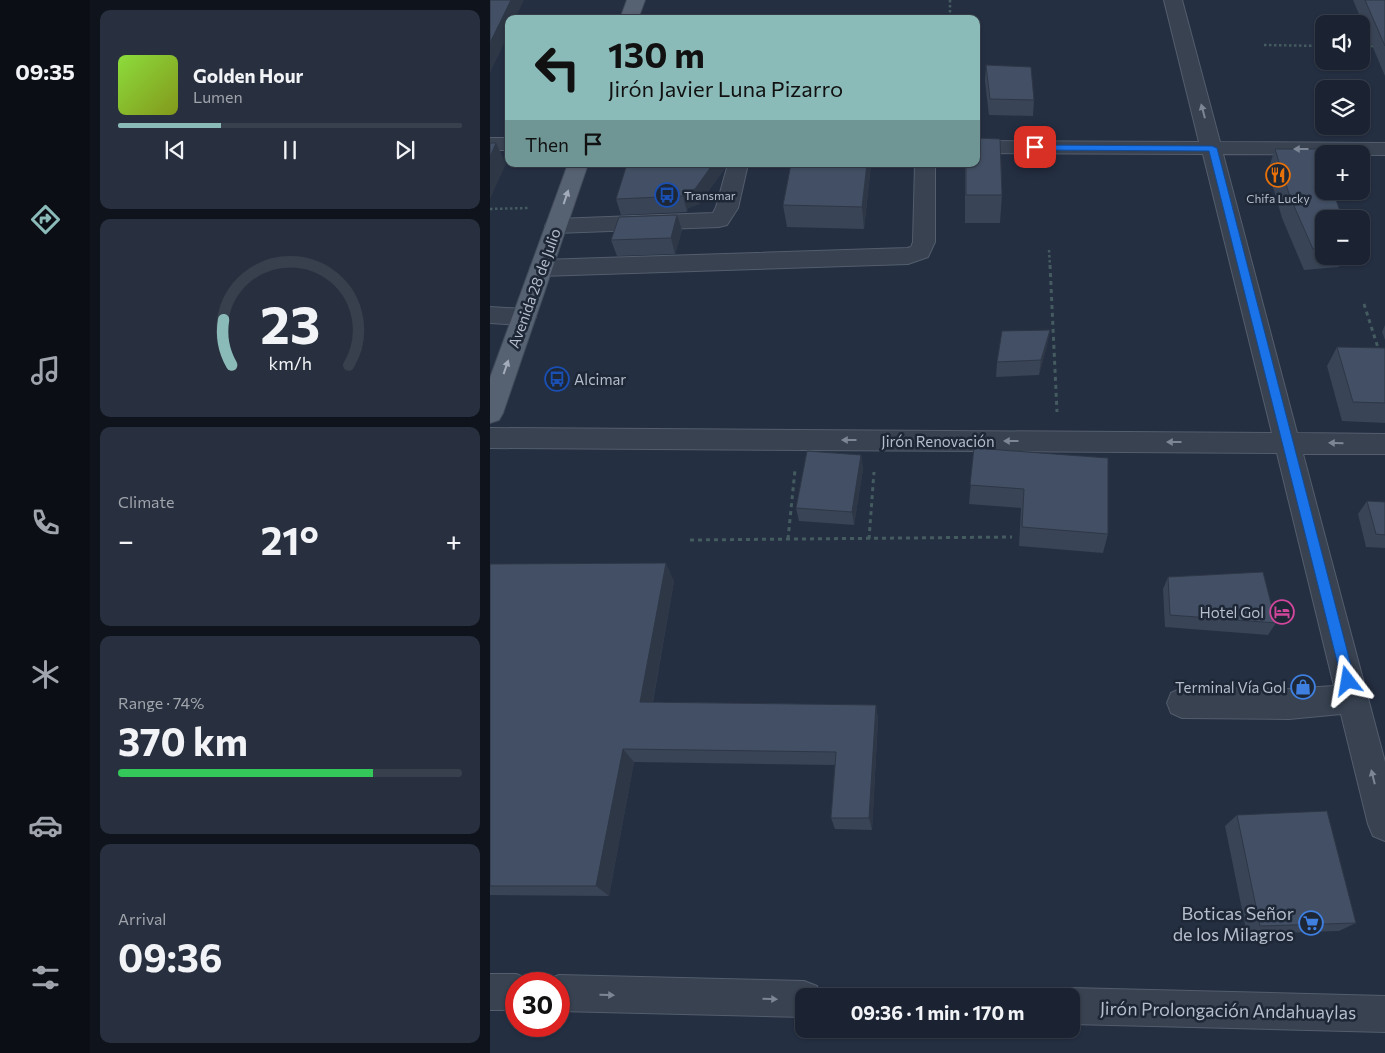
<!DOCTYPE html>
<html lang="en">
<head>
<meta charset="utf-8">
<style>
	body { margin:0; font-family:Commissioner,sans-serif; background:#282f3e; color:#f1f3f6; height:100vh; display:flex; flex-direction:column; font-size:19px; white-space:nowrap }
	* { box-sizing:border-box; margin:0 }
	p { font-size:16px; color:#a0a4ac }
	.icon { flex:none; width:28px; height:28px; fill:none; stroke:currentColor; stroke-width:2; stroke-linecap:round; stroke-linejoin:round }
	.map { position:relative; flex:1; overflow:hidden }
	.sheet { display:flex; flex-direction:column; gap:10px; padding:10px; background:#0f131c; width:400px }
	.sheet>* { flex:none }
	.guide { position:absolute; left:15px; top:15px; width:475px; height:152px; border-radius:10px; box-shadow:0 1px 4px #0004,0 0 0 1px #39404d; background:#8bbbb9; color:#111; overflow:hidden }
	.buttons { position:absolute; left:825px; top:15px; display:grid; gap:10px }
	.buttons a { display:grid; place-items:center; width:55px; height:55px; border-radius:10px; background:#1b2332; box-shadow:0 1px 4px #0004,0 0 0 1px #39404d; font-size:25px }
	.speed { position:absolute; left:15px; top:972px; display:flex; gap:10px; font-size:25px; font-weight:700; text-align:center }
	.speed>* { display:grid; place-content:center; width:65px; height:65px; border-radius:50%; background:#1b2332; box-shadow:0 1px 4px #0004,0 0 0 1px #39404d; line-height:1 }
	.speed .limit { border:8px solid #d22; background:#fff; color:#111 }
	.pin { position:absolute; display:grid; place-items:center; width:42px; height:42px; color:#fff; margin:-21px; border-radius:10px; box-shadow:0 2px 8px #0006 }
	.me { position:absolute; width:55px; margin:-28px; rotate:346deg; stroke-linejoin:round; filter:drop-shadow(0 0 4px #0008) }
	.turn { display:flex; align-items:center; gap:18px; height:105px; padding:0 20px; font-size:22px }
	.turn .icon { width:65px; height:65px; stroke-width:2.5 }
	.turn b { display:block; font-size:35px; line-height:42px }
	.then { display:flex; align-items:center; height:48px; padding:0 20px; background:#0003; gap:10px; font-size:19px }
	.big { font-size:38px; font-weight:700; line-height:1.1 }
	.sheet .tile { flex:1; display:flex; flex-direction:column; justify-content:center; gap:8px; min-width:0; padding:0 18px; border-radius:10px; background:#282f3e }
	.sheet .dial { align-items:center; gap:0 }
	.dial svg { height:130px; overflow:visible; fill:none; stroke:#39404d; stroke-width:7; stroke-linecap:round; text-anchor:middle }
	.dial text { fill:#f1f3f6; stroke:none }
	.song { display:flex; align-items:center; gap:15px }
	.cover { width:60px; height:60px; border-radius:8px; background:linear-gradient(135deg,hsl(90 70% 55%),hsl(70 70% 35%)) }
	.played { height:5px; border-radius:2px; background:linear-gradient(90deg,#8bbbb9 30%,#39404d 30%) }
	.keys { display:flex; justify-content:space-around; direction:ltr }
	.heat { display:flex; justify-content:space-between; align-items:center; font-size:28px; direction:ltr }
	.charge { height:8px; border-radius:4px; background:linear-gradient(90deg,#34c759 74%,#39404d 0) }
	.trip { position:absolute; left:305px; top:988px; width:285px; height:50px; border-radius:10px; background:#1b2332; box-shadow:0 1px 4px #0004,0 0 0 1px #39404d; font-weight:700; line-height:50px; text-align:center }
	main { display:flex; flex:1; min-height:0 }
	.menu { display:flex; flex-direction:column; width:90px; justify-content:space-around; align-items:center; background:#0b0e14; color:#a0a4ac }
	.menu .icon { width:35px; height:35px }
	.menu .on { color:#8bbbb9 }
	.menu b { font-size:22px; color:#f1f3f6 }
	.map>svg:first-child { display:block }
</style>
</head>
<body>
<main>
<nav class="menu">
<b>09:35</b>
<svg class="icon on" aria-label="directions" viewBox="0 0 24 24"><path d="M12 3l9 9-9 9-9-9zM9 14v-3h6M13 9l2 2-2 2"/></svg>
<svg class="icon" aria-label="music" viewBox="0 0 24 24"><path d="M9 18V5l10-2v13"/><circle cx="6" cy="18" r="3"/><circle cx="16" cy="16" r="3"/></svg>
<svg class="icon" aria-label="phone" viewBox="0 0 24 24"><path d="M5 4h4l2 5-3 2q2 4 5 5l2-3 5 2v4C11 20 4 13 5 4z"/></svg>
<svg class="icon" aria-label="climate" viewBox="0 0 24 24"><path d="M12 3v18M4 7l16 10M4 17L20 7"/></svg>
<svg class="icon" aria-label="car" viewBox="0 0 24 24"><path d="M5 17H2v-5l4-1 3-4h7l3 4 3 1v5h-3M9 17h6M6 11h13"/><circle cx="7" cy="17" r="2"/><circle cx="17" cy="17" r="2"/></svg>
<svg class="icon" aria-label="filters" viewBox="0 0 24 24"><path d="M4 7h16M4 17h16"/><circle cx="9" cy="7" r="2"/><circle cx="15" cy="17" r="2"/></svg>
</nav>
<section class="sheet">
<div class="tile">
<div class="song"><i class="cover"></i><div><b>Golden Hour</b><p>Lumen</p></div></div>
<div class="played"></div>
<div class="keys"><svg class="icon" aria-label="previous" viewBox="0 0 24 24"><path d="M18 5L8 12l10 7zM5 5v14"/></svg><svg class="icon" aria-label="pause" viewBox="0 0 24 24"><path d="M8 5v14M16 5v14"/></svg><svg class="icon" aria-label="next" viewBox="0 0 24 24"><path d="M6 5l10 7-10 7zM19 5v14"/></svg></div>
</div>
<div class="tile dial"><svg viewBox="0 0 100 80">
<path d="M14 69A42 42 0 1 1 86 69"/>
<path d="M14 69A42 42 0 0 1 9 41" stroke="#8bbbb9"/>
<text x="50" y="56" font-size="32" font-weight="700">23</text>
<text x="50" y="72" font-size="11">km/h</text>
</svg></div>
<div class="tile"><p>Climate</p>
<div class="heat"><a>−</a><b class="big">21°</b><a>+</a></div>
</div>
<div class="tile"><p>Range · 74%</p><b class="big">370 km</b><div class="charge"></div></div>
<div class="tile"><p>Arrival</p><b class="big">09:36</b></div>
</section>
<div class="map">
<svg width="895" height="1053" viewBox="0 0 895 1053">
	<rect width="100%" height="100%" fill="#242f42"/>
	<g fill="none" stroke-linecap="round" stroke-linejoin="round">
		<g stroke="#535d6c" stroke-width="2">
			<g id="minor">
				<polygon points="674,0 692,0 730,142 895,143 895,155 733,154 807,433 895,434 895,454 813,454 895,762 895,841 883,836 878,824 851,714 799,719 692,718 681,713 677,703 681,693 692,688 799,689 844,686 787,453 0,448 0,428 782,433 713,154 486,153 486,141 709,142"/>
				<rect x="0" y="138" width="19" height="12"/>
				<polygon points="238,164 258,164 248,208 237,225 229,227 66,233 58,231 55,226 58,221 66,219 223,213 226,207"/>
				<polygon points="425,164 445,164 445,242 438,257 418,264 51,276 43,273 40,268 43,263 51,260 417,248 421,247 423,242"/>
				<polygon points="0,307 34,309 42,311 46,317 42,323 34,325 0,323"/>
				<polygon points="0,974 26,974 39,979 41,984 26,984 26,1010 0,1010"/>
				<polygon points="69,975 314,981 327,986 331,996 314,996 314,1017 69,1011 69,984 55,984 56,980"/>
				<polygon points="581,988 895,996 895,1032 581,1024 581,996 567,996 568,993"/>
			</g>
		</g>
		<g stroke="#424b5a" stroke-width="2">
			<g id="major">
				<polygon points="137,0 155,0 148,19 130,19"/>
				<polygon points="78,164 98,164 13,413 9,420 0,423 0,378"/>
			</g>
		</g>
		<g stroke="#445b5f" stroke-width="2.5" stroke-dasharray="2.5 2.5" stroke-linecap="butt">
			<polyline points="460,0 460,19"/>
			<polyline points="774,45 834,46"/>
			<polyline points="871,46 884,46"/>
			<polyline points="0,209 39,208"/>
			<polyline points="559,250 560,266"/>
		</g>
		<g stroke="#445b5f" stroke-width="3" stroke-dasharray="4 4" stroke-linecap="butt">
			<polyline points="560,265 567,412"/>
			<polyline points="874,304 889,351"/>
			<polyline points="298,539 305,470"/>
			<polyline points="379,539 384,472"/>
			<polyline points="200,540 522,537"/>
		</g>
		<use href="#minor" fill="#384251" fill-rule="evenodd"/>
		<use href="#major" fill="#566171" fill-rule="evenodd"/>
	</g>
	<g fill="#394456">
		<polygon points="863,0 895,0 895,76"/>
		<polygon points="496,65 544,100 543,116 499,115 495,81"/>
		<polygon points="785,149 851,214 834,219 834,256 854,256 849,267 814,270 792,218 778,170"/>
		<polygon points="137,164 234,164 235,168 209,204 198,208 197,212 131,215 126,199"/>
		<polygon points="381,164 374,229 297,227 293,205"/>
		<polygon points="475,164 486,164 512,195 510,223 475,223"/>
		<polygon points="192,230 185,254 127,256 121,240"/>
		<polygon points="895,325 895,340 892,332"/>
		<polygon points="560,330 557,345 549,375 506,377 507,362"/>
		<polygon points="847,347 895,348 895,423 852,421 837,366"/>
		<polygon points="484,448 618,534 613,553 529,546 531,508 479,504"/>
		<polygon points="371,455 373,469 364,525 309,521 306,508"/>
		<polygon points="877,501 895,502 895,548 876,547 868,514"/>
		<polygon points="0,564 184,581 163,702 386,705 388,720 382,830 345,829 341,818 345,765 144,762 119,896 0,895"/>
		<polygon points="678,577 786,623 778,635 675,627 673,589"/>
		<polygon points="747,815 866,923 849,931 757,934 735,826"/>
	</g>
	<g fill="#2e3746">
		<polygon points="21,0 34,0 25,19 19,19 19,33 0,73 0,43"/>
		<polygon points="6,143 16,164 0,199 0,157"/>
		<polygon points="223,164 234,164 235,168 209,204 198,208 197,212 193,196 194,193"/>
		<polygon points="377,164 381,164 374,229 372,207"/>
		<polygon points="187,215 192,230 185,254 181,238"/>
		<polygon points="560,330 557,345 549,375 551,360"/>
		<polygon points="371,455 373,469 364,525 362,512"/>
		<polygon points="176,563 184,581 160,717 150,702"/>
		<polygon points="386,705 388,720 382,830 379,818"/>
		<polygon points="133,749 144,762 119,896 106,886"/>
	</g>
	<g fill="#424f64" stroke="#2e3746">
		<polygon points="0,0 21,0 0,43"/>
		<polygon points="875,0 895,0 895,46"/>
		<polygon points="496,65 541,67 544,100 500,99"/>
		<polygon points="486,138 510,139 512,195 476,195 476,164 486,164"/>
		<polygon points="0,143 6,143 0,157"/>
		<polygon points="785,149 827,149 834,167 834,191 843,191 851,214 855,214 855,219 834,219 834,248 823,249 800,197"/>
		<polygon points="137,164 223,164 205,189 194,193 193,196 126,199"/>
		<polygon points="301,164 377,164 372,207 293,205"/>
		<polygon points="187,215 181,238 121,240 129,217"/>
		<polygon points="560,330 551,360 507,362 512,331"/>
		<polygon points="847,347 895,348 895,403 863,402"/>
		<polygon points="484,448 618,458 618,534 532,527 534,489 480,485"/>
		<polygon points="317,451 371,455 362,512 306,508"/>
		<polygon points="877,501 895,502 895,535 886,534"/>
		<polygon points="176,563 150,702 386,705 379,818 341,818 346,752 133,749 106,886 0,886 0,564"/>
		<polygon points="773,572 786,623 680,615 678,577"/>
		<polygon points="837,811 866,923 770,926 747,815"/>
	</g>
	<defs><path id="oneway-solid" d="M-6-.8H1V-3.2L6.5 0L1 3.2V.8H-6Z" transform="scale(1.25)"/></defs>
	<g fill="#7d8695">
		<use href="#oneway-solid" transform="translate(713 111) rotate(-105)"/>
		<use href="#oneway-solid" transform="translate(811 149) rotate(-180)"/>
		<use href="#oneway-solid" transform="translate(359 440) rotate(-180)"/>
		<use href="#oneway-solid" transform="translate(521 441) rotate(-180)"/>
		<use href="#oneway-solid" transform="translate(684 442) rotate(-180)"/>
		<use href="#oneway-solid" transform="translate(846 443) rotate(-179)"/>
		<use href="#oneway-solid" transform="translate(883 777) rotate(-104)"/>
		<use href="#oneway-solid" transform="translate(117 995) rotate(1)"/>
		<use href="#oneway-solid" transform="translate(280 999) rotate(1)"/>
	</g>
	<g fill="#a2abba">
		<use href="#oneway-solid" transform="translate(76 197) rotate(-71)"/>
		<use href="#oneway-solid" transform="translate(16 367) rotate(-71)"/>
	</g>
	<polygon fill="#1a73e8" stroke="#114b97" points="542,145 722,146 727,148 865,681 863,685 858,686 854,685 852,681 719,151 545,150 541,147"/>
	<defs>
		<g id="restaurant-ring" transform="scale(1.25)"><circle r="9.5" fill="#1d2736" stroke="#e8710a" stroke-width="1.5"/><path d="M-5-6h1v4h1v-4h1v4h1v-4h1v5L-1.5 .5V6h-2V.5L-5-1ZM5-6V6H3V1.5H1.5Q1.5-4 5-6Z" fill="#e8710a"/></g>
		<g id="bus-ring" transform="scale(1.25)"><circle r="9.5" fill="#1d2736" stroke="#1a4fb4" stroke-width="1.5"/><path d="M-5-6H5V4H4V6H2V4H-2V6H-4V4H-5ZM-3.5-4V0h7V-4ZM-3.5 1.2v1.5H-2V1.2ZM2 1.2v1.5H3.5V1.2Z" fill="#1a4fb4"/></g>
		<g id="hotel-ring" transform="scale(1.25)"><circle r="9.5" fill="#1d2736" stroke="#d1479c" stroke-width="1.5"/><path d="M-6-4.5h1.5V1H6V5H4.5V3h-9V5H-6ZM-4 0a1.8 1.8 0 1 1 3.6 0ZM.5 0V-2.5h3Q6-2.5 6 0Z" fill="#d1479c"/></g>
		<g id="shop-ring" transform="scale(1.25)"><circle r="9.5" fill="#1d2736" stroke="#3f7fe0" stroke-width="1.5"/><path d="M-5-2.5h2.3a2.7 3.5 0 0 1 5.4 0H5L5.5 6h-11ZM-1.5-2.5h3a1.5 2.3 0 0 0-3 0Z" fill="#3f7fe0"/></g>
		<g id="supermarket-ring" transform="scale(1.25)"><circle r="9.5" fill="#1d2736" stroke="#3f7fe0" stroke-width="1.5"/><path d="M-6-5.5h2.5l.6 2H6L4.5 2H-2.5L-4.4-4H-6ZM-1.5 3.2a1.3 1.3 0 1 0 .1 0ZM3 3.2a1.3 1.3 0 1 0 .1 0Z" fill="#3f7fe0"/></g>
	</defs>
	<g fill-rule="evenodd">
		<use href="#restaurant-ring" x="788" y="175"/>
		<use href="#bus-ring" x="177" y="195"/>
		<use href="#bus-ring" x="67" y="379"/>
		<use href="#hotel-ring" x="792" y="612"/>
		<use href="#shop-ring" x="813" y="687"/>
		<use href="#supermarket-ring" x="821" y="923"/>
	</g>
	<g text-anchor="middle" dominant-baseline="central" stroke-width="5" stroke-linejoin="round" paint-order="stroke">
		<g font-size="12" fill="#b5bdcc" stroke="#1d2736" text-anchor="start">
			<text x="194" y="195">Transmar</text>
			<text x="788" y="198" text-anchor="middle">Chifa Lucky</text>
		</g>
		<g font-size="15" fill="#b5bdcc" stroke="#1d2736">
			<text transform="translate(44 288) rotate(-70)">Avenida 28 de Julio</text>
			<text x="448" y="441">Jirón Renovación</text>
		</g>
		<g font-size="15" fill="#b5bdcc" stroke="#1d2736" text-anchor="end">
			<text x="84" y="379" text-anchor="start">Alcimar</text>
			<text x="774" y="612">Hotel Gol</text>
			<text x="796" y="687">Terminal Vía Gol</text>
		</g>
		<g font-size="18" fill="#b5bdcc" stroke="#1d2736" text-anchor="end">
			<text x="804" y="913">Boticas Señor<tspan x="804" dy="21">de los Milagros</tspan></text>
		</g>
		<g font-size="18" fill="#b5bdcc" stroke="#1d2736">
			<text transform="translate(738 1010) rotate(1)">Jirón Prolongación Andahuaylas</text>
		</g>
	</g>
</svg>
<div class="buttons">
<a><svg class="icon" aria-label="sound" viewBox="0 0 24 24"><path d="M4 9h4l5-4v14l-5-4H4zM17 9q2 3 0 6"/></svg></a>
<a><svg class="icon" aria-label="layers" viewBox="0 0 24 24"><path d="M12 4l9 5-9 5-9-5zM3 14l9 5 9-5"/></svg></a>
<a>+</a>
<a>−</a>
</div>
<div class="speed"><div class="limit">30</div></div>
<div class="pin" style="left:545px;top:147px;background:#d93025"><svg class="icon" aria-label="arrive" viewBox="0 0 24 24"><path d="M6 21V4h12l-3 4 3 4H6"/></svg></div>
<svg class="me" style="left:858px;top:681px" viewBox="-20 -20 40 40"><path d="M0-17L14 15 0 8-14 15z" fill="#1a73e8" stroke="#fff" stroke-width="4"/></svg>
<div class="trip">09:36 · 1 min · 170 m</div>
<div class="guide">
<div class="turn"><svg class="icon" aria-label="left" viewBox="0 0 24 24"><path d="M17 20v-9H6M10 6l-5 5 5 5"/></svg><div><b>130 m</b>Jirón Javier Luna Pizarro</div></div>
<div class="then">Then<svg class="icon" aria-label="arrive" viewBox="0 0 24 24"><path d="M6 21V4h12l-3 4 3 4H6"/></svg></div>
</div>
</div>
</main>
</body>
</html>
